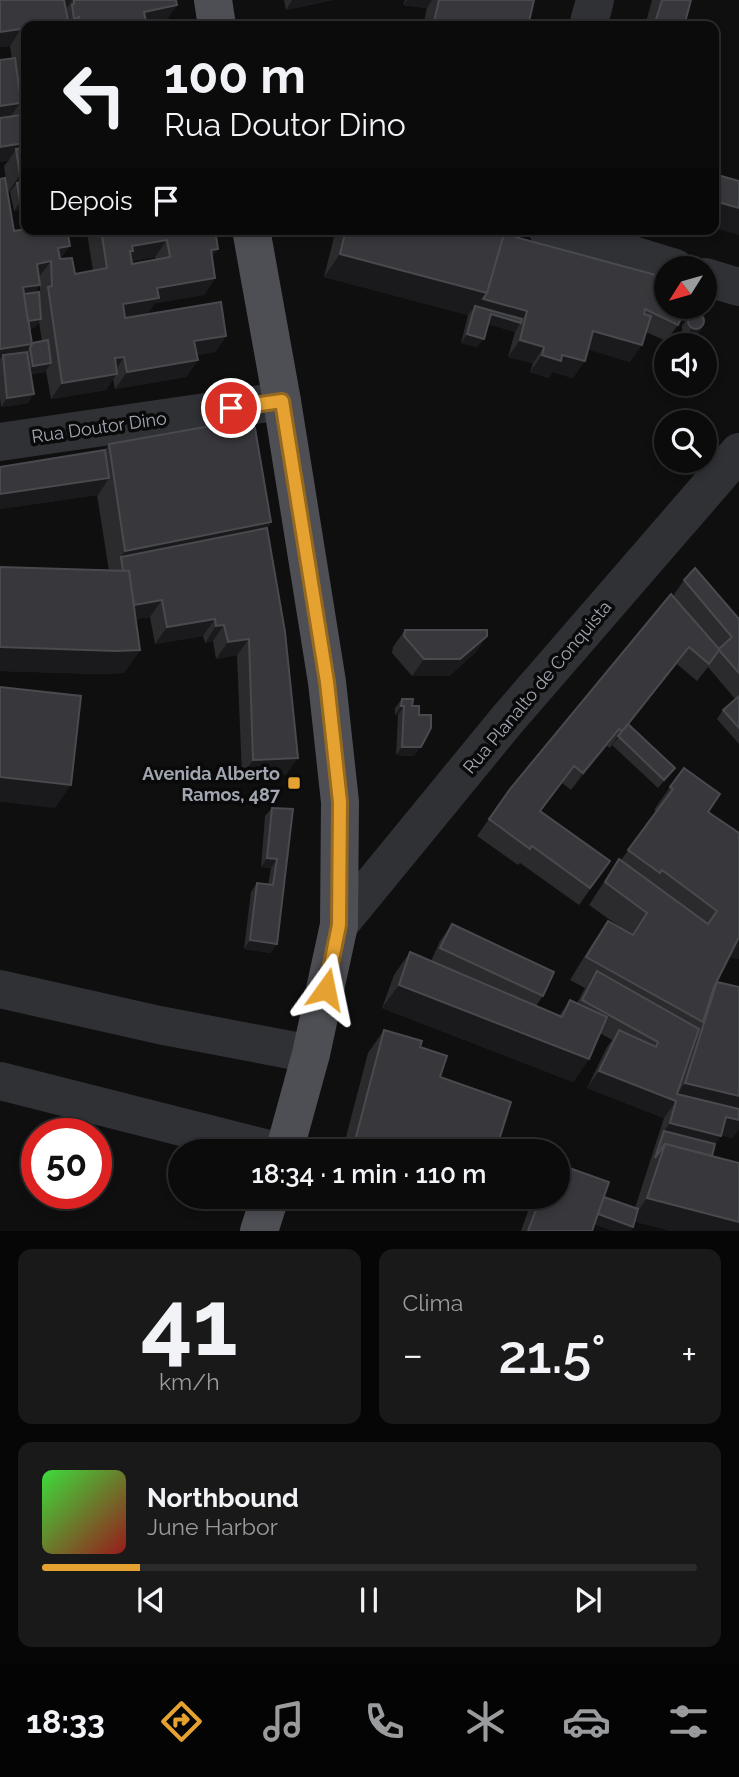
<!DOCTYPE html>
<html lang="pt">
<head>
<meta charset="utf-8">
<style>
	body { margin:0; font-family:Raleway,sans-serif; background:#19191a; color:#f1f3f6; height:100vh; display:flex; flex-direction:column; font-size:26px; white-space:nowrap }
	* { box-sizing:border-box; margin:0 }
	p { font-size:23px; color:#9a9b9d }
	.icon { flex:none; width:38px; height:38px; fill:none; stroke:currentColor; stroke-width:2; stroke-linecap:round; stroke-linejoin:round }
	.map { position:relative; height:1231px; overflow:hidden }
	.side { display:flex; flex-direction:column; gap:18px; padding:18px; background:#060607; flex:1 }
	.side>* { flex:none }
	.guide { position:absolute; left:21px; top:21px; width:698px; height:214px; border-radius:14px; box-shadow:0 4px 10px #0003,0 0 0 2px #2b2b2d; background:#0b0b0c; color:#f1f3f6; overflow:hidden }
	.needle { width:46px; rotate:233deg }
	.tools { position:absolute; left:654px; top:256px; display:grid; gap:14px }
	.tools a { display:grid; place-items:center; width:63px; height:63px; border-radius:50%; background:#0b0b0c; box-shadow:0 4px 10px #0003,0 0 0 2px #2b2b2d; font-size:35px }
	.speed { position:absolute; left:21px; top:1118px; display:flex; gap:14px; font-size:35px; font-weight:700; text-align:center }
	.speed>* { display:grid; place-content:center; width:91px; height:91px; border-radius:50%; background:#0b0b0c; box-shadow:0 4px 10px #0003,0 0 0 2px #2b2b2d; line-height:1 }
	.speed .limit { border:10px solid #d22; background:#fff; color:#111 }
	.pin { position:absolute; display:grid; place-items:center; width:60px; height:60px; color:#fff; margin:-30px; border:4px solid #fff; border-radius:50%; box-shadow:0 2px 7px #0007 }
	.me { position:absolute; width:77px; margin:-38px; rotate:12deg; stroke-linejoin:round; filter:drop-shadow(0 0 5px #0008) }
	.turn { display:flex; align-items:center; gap:24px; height:147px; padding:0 28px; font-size:32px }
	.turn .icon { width:91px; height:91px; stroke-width:2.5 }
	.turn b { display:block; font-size:49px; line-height:60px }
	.then { display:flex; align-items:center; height:66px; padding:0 28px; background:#0003; gap:14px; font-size:26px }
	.big { font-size:52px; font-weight:600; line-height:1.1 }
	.side .card { flex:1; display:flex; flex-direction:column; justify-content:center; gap:10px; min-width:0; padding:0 24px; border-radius:14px; background:#19191a }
	.side .dial { align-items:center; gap:0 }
	.dial b { font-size:91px; line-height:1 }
	.song { display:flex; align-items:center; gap:21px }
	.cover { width:84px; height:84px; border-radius:10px; background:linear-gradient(135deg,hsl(120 70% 55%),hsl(0 70% 35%)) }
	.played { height:7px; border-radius:4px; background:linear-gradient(90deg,#e6a231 15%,#2b2b2d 15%) }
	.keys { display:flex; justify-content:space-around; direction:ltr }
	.heat { display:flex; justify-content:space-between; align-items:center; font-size:38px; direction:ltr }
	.side .tiles { flex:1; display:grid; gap:18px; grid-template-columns:1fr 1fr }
	.card:last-child { grid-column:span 2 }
	.trip { position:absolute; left:168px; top:1139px; width:402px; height:70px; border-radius:35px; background:#0b0b0c; box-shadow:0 4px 10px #0003,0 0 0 2px #2b2b2d; font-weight:600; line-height:70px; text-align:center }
	.menu { display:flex; height:112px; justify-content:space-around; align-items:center; background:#040405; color:#9a9b9d }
	.menu .icon { width:49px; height:49px }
	.menu .on { color:#e6a231 }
	.menu b { font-size:32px; color:#f1f3f6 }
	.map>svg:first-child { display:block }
</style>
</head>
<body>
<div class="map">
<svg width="739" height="1231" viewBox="0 0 739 1231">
	<rect width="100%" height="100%" fill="#0f0f10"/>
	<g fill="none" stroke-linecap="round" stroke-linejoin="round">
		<g stroke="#303135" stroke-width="38">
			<polyline points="588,26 595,0"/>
			<polyline points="547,229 675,268"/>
			<polyline points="705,277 739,287"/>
			<polyline points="0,442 282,401"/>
			<polyline points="339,925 507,720 739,452"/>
			<polyline points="0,989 159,1025 311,1054"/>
			<polyline points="0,1081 280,1152"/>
		</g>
		<g stroke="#4d4f54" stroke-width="38">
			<polyline points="213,0 217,26"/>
			<polyline points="251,229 282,401 327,682 340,802 339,925 311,1054 284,1152"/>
			<polyline points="259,1231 270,1197"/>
		</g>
	</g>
	<g fill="#2b2b2e" fill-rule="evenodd">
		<polygon points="0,0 176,0 177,5 165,22 147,26 26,26 26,209 14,211 10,192 8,192 4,166 9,160 0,162 0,60 12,59 10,46 0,47"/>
		<polygon points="284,0 333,0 286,10"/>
		<polygon points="405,0 534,0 528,26 423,26 427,8 403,5"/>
		<polygon points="652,0 691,0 684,26 645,26"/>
		<path d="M0,179L14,231L60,259L75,274L93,271L87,233L89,229H194L195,233L218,249L212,257L215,278L204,295L155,303L147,314L226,336L215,352L197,355L198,360L186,377L115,389L113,379L106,390L51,399L46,371L45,372L31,374L28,403L1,407L0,397ZM155,257L156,260L132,264V261ZM40,285V298L39,299L34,293ZM39,322L42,341L32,343L30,329L34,328Z"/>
		<polygon points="336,229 506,229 504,234 678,325 666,341 646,332 630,362 588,349 573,378 552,372 549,378 530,372 533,363 508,357 515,332 488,324 477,347 461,343 468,315 324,277"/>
		<polygon points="688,317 698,334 692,338 686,337 682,332 682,326"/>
		<polygon points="109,444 271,522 267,528 286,775 242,776 237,655 216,659 213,641 205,643 203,636 155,644 150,617 136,619 140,650 124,673 99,674 0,671 0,567 109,571 97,495 0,509 0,467 105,450"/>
		<polygon points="684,580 739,619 739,744 717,719 723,710 735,699 708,667 697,681 677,664 629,724 675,768 658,788 612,745 610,748 607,746 571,790 562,783 540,811 610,861 579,905 520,863 518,865 477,836 510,789 673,596"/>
		<polygon points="405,630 487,636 475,653 449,676 412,676 392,653 393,647"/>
		<polygon points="402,699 412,706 419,715 414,756 396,755 398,715 395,715 395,708"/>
		<polygon points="670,787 708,812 728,958 714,987 717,982 739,987 739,1129 732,1138 721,1135 715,1144 712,1156 739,1231 671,1231 635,1221 633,1227 630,1231 614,1231 594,1224 592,1231 521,1231 528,1211 485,1197 604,1197 635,1208 664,1118 587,1088 607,1047 612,1040 600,1033 589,1059 573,1082 382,1008 394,975 410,952 431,961 440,941 452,924 543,996 536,1006 559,1016 570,1000 577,1003 585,988 570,980 592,944 608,921 620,927 589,905 619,859 621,860 657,812 654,810"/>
		<polygon points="272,808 293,809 271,953 244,949 251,892 257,883 268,885 271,868 261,867 265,816"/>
		<polygon points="384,1030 420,1047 440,1077 498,1143 522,1152 342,1152 368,1053"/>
	</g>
	<g fill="#1a1a1c">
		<polygon points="64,0 72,0 62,15"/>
		<polygon points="292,0 333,0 286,10"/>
		<polygon points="407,0 432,0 427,8 403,5"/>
		<polygon points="177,5 165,22 144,26 144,12"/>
		<polygon points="79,17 72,26 69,26 74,19"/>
		<polygon points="21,29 10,46 0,47 0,32"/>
		<polygon points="20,103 8,120 0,121 0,106"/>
		<polygon points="26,127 26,134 20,143 22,128"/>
		<polygon points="24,143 17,153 16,149 9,160 0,162 0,147"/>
		<polygon points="26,174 26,189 17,183 10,192 8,192 20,175"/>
		<polygon points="26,201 26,209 14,211 20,202"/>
		<polygon points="714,201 739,208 739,235 714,228"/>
		<polygon points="167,240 155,257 125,262 132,246"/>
		<polygon points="70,246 58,262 51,261 39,277 37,264 58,248"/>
		<polygon points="218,249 206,266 211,250"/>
		<polygon points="340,254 487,293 527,311 515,332 484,323 475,306 468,315 324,277"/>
		<polygon points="215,278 204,295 155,303 147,315 111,321 123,304 157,288"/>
		<polygon points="40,285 28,301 17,295 23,287"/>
		<polygon points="41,319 34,328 16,330 22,321"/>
		<polygon points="704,325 698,334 692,338 686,337 692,328"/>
		<polygon points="593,331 642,345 630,362 582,348"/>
		<polygon points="467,334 484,339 477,347 461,343"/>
		<polygon points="226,336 215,352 183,358 194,341"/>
		<polygon points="520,340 544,347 533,363 508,357"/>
		<polygon points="32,344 21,361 3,355 0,359 0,349"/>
		<polygon points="542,355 562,355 585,361 573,378 552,372 549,378 530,372"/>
		<polygon points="124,357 113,374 115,358"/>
		<polygon points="198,360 186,377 115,389 127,372"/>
		<polygon points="51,363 45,372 26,375 33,366"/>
		<polygon points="117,374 106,390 51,399 62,383"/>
		<polygon points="34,394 28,403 1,407 7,398"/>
		<polygon points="109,478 98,495 0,509 0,494"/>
		<polygon points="271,522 255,545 121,557 125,551"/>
		<polygon points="162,600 150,617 117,622 128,605"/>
		<polygon points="215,619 203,636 155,644 167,627"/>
		<polygon points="224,625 213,641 205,643 216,626"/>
		<polygon points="487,636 475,653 449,676 412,676 424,659"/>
		<polygon points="249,639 237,655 216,659 228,642"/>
		<polygon points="0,647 140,650 124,673 99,674 0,671"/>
		<polygon points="689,647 677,664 610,748 621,731"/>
		<polygon points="401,706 404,706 398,715 395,715"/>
		<polygon points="619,729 607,746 571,790 583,773"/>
		<polygon points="402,747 421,747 414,756 396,755"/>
		<polygon points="298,758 286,775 242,776 253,760"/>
		<polygon points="574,766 562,783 528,827 540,811"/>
		<polygon points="0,777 71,785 55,808 0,802"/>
		<polygon points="267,858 277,859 271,868 261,867"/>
		<polygon points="250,940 277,944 271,953 244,949"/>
		<polygon points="736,940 739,941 739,959 724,957"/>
		<polygon points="399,985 589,1059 573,1082 382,1008"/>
		<polygon points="599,1071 673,1100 685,1083 739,1096 739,1129 732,1138 714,1134 676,1101 664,1118 587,1088"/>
		<polygon points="670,1123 721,1136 709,1152 664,1131"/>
		<polygon points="409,1143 433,1152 403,1152"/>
		<polygon points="368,1197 386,1197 381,1204 366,1200"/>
		<polygon points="485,1197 538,1197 528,1211"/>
		<polygon points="647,1198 739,1222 739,1231 671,1231 631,1221"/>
		<polygon points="593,1213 633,1227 630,1231 614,1231 587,1222"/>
	</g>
	<g fill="#38383c" stroke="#484a4e" stroke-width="2" fill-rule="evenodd">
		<polygon points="0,0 64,0 69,26 26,26 26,59 21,29 0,32"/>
		<polygon points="74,0 176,0 177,5 144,12 147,26 80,26 79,17 74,19 72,5 74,4"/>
		<polygon points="439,0 534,0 528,26 433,26"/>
		<polygon points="662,0 691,0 684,26 654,26"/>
		<polygon points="15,58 20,94 23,93 22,90 26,89 26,127 22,128 24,143 0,147 0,118 22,115 20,103 0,106 0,60"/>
		<polygon points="26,148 26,174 20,175 16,149"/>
		<polygon points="714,174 739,181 739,208 714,201"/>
		<path d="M5,178L14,231L26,229H67L70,246L58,248L60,259L72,258L75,274L107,268L101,229H194L195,233L215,229L218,249L211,250L215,278L157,288L159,298L123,304L125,318L221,302L226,336L194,341L198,360L127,372L124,357L115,358L117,374L62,383L48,287L52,286L51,261L37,264L40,285L23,287L32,344L0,349V179ZM167,240L170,257L132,264L130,251H133L132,246Z"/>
		<polygon points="26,181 26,201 20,202 17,183"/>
		<polygon points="346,229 506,229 487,293 340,254"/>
		<polygon points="504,234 667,278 667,306 687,306 678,325 645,309 644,314 651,316 642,345 593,331 585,361 562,355 561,361 542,355 544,347 520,340 527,311 483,299 487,293"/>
		<polygon points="39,292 41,319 28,321 24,294"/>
		<polygon points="475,306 522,319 521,323 491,314 484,339 467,334"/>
		<circle cx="696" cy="321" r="8"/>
		<polygon points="48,340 51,363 33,366 30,348 32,344 32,343"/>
		<polygon points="27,352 34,394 7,398 3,355"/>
		<polygon points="244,420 255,428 271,522 125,551 109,444"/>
		<polygon points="105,450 109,478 0,494 0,467"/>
		<polygon points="267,528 285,632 298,758 253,760 249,639 228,642 224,625 216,626 215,619 167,627 162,600 134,605 129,571 123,571 121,557"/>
		<polygon points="0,567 129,571 140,650 116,651 0,647"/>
		<polygon points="695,568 739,619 739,673 719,650 709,664 689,647 624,729 621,731 619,729 583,773 574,766 540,811 610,861 590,888 532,846 530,849 489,819 510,789 671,594 719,649 732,637 684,580"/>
		<polygon points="405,630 487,630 487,636 460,659 424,659 404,636"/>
		<polygon points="0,687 81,696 71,785 0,777"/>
		<polygon points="739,696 739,728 723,710"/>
		<polygon points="402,699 413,699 412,706 419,706 419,715 431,715 431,728 421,747 402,747 404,706 401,706"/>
		<polygon points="628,724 675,768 664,780 618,736"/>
		<polygon points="684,768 720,794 708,812 739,833 739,937 714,987 703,1022 586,957 608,921 633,935 647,913 605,882 619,859 708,924 717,911 662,870 660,873 628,850 673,789 670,787"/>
		<polygon points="272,808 293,809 277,944 250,940 257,883 273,885 277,859 267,858"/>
		<polygon points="452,924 554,972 543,996 440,948"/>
		<polygon points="410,952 562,1017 570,1000 607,1017 589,1059 399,985"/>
		<polygon points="597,971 699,1029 677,1094 739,1109 739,1120 726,1117 721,1136 670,1123 676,1101 599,1071 619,1030 656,1047 658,1042 582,1000"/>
		<polygon points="717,982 739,987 739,1096 685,1083"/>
		<polygon points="384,1030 422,1041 420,1047 447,1056 440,1077 511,1102 498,1143 522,1152 433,1152 409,1143 406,1152 352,1152"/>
		<polygon points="664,1131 715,1144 712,1156 665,1144 655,1158"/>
		<polygon points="665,1144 739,1163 739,1222 647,1198"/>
		<polygon points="558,1164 609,1182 592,1231 528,1231 541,1197 558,1197"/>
		<polygon points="604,1197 638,1209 633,1227 598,1214"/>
	</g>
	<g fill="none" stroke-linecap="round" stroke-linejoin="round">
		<g stroke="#966920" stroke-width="18">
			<polyline id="route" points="231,408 282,401 327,682 340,802 339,925 326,989"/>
		</g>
		<use href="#route" stroke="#e6a231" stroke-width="12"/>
	</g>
	<rect fill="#e6a231" stroke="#0a0a0b" stroke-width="2.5" x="287" y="776" width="14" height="14" rx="3.5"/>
	<g text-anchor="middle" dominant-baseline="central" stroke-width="7" stroke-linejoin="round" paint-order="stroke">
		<g font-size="18" fill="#a1a6b1" stroke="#0a0a0b">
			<text transform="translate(99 427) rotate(-8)">Rua Doutor Dino</text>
			<text transform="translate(537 687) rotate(-50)">Rua Planalto de Conquista</text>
		</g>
		<g font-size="18" font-weight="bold" fill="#a1a6b1" stroke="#0a0a0b" text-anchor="end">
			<text x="280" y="773">Avenida Alberto<tspan x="280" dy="21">Ramos, 487</tspan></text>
		</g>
	</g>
</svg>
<div class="tools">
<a><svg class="needle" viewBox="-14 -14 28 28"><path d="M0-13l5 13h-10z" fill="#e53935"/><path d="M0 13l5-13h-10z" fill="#9a9b9d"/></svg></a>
<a><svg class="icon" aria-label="sound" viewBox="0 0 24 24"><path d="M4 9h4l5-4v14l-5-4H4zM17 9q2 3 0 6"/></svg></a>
<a><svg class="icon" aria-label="search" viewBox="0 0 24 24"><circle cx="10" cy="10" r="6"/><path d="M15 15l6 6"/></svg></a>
</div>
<div class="speed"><div class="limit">50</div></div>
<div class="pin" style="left:231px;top:408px;background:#d93025"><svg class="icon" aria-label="arrive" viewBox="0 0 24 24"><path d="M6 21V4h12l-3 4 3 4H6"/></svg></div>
<svg class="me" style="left:326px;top:989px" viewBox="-20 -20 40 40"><path d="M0-17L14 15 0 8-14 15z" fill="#e6a231" stroke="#fff" stroke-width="4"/></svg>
<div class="trip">18:34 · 1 min · 110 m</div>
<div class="guide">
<div class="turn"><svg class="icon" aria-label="left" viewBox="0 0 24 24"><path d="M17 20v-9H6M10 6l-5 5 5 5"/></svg><div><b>100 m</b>Rua Doutor Dino</div></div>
<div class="then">Depois<svg class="icon" aria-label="arrive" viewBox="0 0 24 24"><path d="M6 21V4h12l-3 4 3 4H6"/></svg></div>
</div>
</div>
<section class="side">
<div class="tiles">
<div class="card dial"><b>41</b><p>km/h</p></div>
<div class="card"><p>Clima</p>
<div class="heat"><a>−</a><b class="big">21.5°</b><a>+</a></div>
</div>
<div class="card">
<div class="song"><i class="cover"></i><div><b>Northbound</b><p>June Harbor</p></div></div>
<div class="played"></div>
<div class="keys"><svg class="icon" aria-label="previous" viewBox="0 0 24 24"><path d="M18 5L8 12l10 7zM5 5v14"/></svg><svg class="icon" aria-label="pause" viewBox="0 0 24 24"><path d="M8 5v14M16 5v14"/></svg><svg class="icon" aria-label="next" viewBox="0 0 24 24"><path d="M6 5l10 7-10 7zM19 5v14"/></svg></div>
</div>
</div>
</section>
<nav class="menu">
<b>18:33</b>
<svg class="icon on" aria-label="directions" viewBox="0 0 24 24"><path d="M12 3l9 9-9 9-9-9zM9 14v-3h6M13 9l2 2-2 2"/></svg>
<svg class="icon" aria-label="music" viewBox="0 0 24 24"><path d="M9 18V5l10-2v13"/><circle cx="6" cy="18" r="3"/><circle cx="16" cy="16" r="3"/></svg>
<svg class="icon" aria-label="phone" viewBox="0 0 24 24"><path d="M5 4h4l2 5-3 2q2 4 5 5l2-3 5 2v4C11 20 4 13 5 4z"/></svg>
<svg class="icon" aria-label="climate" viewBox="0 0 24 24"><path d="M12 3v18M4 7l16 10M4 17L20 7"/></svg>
<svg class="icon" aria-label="car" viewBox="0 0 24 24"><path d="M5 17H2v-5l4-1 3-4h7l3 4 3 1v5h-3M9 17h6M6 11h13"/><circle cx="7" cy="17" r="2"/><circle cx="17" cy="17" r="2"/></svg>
<svg class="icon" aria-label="filters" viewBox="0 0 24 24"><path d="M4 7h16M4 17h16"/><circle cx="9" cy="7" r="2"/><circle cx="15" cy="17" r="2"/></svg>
</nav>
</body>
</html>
